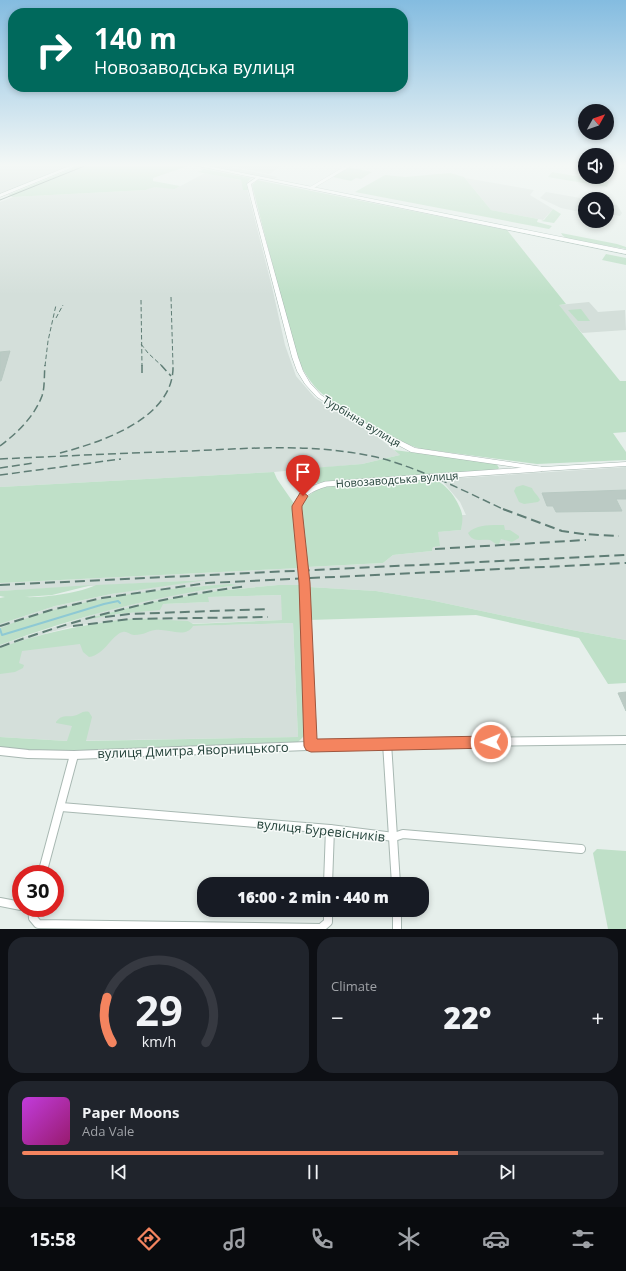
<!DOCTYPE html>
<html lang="en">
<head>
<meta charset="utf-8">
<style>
	body { margin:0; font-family:"Open Sans",sans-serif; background:#20242c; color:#f1f3f6; height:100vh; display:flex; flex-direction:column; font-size:15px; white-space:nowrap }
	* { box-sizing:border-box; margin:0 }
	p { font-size:13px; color:#9ea1a6 }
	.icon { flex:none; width:22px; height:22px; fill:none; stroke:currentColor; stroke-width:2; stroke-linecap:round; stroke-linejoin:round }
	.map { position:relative; height:929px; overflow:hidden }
	.details { display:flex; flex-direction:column; gap:8px; padding:8px; background:#0d0f14; flex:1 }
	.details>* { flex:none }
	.banner { position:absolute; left:8px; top:8px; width:400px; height:84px; border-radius:16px; box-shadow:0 2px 6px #0003; background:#00695c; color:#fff; overflow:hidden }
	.needle { width:26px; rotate:50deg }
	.fabs { position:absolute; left:578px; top:104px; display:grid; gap:8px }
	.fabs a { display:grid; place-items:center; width:36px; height:36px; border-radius:50%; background:#171b24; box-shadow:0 2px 6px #0003; font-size:20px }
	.speed { position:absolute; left:12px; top:865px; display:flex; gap:8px; font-size:20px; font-weight:700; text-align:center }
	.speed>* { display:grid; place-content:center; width:52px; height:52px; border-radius:50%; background:#171b24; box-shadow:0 2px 6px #0003; line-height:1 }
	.speed .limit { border:6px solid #d22; background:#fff; color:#111 }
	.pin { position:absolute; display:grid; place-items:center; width:34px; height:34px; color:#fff; margin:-41px -17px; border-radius:50% 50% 50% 0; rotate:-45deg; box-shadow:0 0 4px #0007 }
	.pin .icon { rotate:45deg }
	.me { position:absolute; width:44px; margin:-22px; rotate:269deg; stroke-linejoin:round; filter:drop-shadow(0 0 3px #0008) }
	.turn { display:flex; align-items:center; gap:14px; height:84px; padding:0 20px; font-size:18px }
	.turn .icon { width:52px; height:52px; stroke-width:2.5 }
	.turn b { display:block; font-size:28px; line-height:34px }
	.big { font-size:30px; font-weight:800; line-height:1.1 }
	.details .tile { flex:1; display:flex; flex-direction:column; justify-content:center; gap:6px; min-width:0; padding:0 14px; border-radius:16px; background:#20242c }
	.details .dial { align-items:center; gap:0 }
	.dial svg { height:104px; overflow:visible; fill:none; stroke:#363941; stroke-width:7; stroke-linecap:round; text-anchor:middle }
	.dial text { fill:#f1f3f6; stroke:none }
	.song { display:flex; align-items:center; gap:12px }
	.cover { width:48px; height:48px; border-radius:6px; background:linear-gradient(135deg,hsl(290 70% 55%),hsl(320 70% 35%)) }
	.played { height:4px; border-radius:2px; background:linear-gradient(90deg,#f4845f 75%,#363941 75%) }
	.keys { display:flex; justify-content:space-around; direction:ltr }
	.heat { display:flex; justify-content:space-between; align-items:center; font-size:22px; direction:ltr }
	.details .tiles { flex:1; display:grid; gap:8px; grid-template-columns:1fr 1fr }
	.tile:last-child { grid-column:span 2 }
	.trip { position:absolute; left:197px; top:877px; width:232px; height:40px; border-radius:16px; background:#171b24; box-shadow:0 2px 6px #0003; font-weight:800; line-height:40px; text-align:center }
	.tab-bar { display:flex; height:64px; justify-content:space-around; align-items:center; background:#090b0e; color:#9ea1a6 }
	.tab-bar .icon { width:28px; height:28px }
	.tab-bar .current { color:#f4845f }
	.tab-bar b { font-size:18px; color:#f1f3f6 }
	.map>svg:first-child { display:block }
</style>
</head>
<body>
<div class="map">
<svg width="626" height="929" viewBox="0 0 626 929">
	<rect width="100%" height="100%" fill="#e6efeb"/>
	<g fill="#d4dfda">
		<polygon points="0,165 71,165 0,193"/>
		<polygon points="204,165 220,165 278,177 274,179"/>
		<polygon points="225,165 284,165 269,174"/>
		<polygon points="205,173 245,181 272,287 285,345 296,376 315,398 378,437 400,455 362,464 274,472 0,487 0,202 13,197 146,190 150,188 165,187 175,189"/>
		<polygon points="465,178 534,190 530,195 553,209 543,220 491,210"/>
		<polygon points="546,192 586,199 585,213 561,208 540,198"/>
		<polygon points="607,203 617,205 622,213 620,216 608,214 607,216"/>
		<polygon points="589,302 598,312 625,310 626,330 582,333 558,305"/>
		<polygon points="626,467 626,640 572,630 430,600 376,591 309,587 307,567 383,563 393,555 432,551 437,532 461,530 462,515 466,515 460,502 443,482 445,479"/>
		<polygon points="301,568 301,585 278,585 217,591 147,603 85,619 86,620 102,616 138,611 162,604 208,602 208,597 282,595 282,620 158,625 158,621 108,622 79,625 47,633 0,648 0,645 20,638 104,611 171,595 236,585 202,586 160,591 94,601 33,617 0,628 0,624 55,606 121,592 202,580 0,591 0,583"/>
		<polygon points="293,623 298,737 68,741 0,737 0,657 50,639 120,628"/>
	</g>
	<g fill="#bfe0c8">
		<path d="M80,165H188V166L153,178V181L180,186L175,189C165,189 156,185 146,190L13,197L8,195Z"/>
		<polygon points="348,167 372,172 361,179 356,178 351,181 333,177"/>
		<polygon points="204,169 251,178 247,183 249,190 243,190 241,180 198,172"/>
		<polygon points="552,172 609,182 607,187 548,177"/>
		<polygon points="450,173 464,177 491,210 538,219 537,222 552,226 549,229 355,192 385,175 405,177"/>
		<path d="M257,180L507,230L566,304L559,305L620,381H626V432L613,433L626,452V460L537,464L422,449C396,443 338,409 318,390C309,381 302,368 296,357L252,185Z"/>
		<polygon points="553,209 561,214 554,223 541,221 544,220"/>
		<polygon points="561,233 617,244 626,247 626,249 568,239 563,236"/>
		<polygon points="606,254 626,258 626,265 602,260"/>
		<polygon points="581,309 590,321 578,321 568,310"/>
		<polygon points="394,450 496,463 499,468 497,470 316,483 315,480 300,469 362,464 400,455"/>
		<polygon points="274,472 277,479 295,505 296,540 301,568 0,583 0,487"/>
		<path d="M432,479C446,482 459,501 462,514C463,519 462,525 461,530L438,532L440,546L433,547L432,551L393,555L383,563L307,567L300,509C305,496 314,490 327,486Z"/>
		<path d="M523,485L532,488C534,493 538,495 540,500L538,502L524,504L519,502L514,491L516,487Z"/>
		<path d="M504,525L505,530H510L519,536V538L512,542L501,539L499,544H496L490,540C481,539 473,543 468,533C476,524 493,525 504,525Z"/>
		<path d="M206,580L111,594L55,606L0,624V598L5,597L0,596V591L92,585L52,595L25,597C43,598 80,593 96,585Z"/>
		<path d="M230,584L237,585C155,596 77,616 0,645V628C72,599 153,589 230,584Z"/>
		<path d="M278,585H301L304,736L298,742L75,751L0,750V737L67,741L72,726L56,723V722C62,714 66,717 73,716C80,715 82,710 89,712L92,717L86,741L298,737L293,623L193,626C186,639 167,628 155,630C147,631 145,635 134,635C130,635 127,631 123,632C112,634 105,655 89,657L83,652L80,644L22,651L19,663L24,665L23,668L15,672L0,674V648C39,633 79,626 120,620C142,617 166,620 188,621L193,624L282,620L281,595L208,597L209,602L163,604L160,610L117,614L86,620L85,619L147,603L217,591Z"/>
		<polygon points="309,587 376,591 430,600 572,630 626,640 626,683 608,684 579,638 476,615 308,620"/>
		<polygon points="597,849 626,851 626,929 608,929 593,853"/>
	</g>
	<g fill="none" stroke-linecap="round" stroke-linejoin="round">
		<polyline stroke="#8ec9d4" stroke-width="2" points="0,629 2,635 104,604 118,601 120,603"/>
	</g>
	<g fill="#bbcac4" stroke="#b8c9c2">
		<polygon points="10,351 1,381 0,381 0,352"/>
		<polygon points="626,490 626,499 616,499 622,511 556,512 553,506 547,506 542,493"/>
		<polygon points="626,692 626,711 618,693"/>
	</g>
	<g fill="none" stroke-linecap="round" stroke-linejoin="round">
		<g stroke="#a8b8b2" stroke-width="3.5">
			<polyline id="minor-far3" points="311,188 350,165"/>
		</g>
		<g stroke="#a8b8b2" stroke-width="6">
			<path id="minor-far2" d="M297,510C299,494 312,488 326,484L540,469"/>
		</g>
		<g stroke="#a8b8b2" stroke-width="8">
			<polyline id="minor-far1" points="297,509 305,583 309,694"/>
		</g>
		<g stroke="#a8b8b2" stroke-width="10">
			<g id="minor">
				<polyline points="309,693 311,746"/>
				<polyline points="387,743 396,884"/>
				<polyline points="0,751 28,754 74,755 387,743 626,740"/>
				<polyline points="61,807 330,829 394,837 403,834 581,849"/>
				<polyline points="42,874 74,755"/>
				<polyline points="328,884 330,829"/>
				<polyline points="0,902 21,906"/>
				<polyline points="30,908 32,908 33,918 38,924 321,928 328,922 328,910"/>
				<polyline points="397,910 397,928"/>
			</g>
		</g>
		<g stroke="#a8b8b2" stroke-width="1">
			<polygon id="tertiary" points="257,177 260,178 251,184 255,202 298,357 303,371 310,383 321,395 363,422 415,448 543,467 626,462 626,466 543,471 411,452 359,424 317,397 305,384 297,371 292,357 247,184"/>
		</g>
		<g stroke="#a4bbb3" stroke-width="1">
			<g id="secondary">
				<polygon points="72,165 78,165 0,197 0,194"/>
				<polygon points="193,165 203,165 626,250 626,254"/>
			</g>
		</g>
		<use href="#minor-far3" stroke="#fff" stroke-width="3"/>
		<use href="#minor-far2" stroke="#fff" stroke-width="5"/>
		<use href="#minor-far1" stroke="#fff" stroke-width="6"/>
		<use href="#minor" stroke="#fff" stroke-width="8"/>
		<use href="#tertiary" fill="#fff" fill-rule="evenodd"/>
		<use href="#secondary" fill="#fff" fill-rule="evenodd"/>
		<polyline stroke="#5f7d75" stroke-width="1" points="0,200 87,165"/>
		<g stroke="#5f7d75" stroke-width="1" stroke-dasharray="4.5 2.5" stroke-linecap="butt">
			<polyline points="171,297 173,366"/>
			<polyline points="141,300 142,366"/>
			<polyline points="56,318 63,305"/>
			<polyline points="141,344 148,353 162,366"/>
			<polyline points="45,366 48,341 56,305"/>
		</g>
		<g stroke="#5f7d75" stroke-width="1.5" stroke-dasharray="8 4" stroke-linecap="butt">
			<polyline points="142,365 142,376"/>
			<polyline points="161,365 171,376"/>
			<path d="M0,446C17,433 34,417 42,396C45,387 44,375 45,365"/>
			<path d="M60,453C102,442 175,418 173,365"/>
			<path d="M0,459C63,456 127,453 190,451C254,448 317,443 380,458C424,470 464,491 505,510"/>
			<polyline points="0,468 34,463"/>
			<polyline points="0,475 121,459"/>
		</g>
		<g stroke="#5f7d75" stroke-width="2" stroke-dasharray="10 5" stroke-linecap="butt">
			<polyline points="503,509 562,531 583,534 619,536"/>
			<polyline points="435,549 586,540"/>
			<polyline points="0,585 626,555"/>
			<polyline points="105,617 129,614 269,609"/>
			<polyline points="0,626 51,610 102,598 207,583 626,563"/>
			<polyline points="73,626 129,619 268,617"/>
			<path d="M0,647C81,617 162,597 247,586"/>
		</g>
	</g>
	<linearGradient id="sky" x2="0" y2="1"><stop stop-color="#84bce0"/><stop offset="0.56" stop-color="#f4f8f6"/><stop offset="1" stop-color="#f4f8f6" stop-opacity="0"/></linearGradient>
	<rect width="626" height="295" fill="url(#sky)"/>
	<polygon fill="#f4845f" stroke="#9f563e" points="303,492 308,496 302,506 302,509 310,583 317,739 491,736 495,738 497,742 495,746 491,748 311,752 306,750 304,746 299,583 292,509 292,506 300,493"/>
	<g text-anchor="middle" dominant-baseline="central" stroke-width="3" stroke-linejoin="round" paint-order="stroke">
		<g font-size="11" fill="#24423a" stroke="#f7fbf9">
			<text transform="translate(362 421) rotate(31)">Турбінна вулиця</text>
			<text transform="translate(397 479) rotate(-4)">Новозаводська вулиця</text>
		</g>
		<g font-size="13" fill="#24423a" stroke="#f7fbf9">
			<text transform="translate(193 750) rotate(-2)">вулиця Дмитра Яворницького</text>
			<text transform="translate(321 830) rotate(6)">вулиця Буревісників</text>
		</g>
	</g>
</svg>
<div class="fabs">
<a><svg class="needle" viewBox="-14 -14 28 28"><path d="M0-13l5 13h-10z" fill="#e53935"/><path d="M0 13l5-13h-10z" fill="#9ea1a6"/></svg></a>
<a><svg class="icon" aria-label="sound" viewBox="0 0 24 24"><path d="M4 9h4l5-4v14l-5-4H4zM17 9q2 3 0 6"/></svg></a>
<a><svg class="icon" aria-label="search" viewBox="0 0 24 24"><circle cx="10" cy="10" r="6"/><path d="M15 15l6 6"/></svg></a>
</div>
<div class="speed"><div class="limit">30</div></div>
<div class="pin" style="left:303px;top:496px;background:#d93025"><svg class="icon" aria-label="arrive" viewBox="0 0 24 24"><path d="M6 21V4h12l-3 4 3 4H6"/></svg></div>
<svg class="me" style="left:491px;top:742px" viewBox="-20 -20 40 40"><circle r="17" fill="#f4845f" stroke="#fff" stroke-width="3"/><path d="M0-11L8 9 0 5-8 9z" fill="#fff"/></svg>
<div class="trip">16:00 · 2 min · 440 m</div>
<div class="banner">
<div class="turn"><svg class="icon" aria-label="right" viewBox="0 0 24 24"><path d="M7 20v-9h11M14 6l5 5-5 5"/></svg><div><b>140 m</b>Новозаводська вулиця</div></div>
</div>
</div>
<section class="details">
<div class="tiles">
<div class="tile dial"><svg viewBox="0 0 100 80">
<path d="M14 69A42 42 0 1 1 86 69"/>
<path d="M14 69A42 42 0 0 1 10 34" stroke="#f4845f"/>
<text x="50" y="56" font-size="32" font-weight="700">29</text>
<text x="50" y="72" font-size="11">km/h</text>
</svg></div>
<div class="tile"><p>Climate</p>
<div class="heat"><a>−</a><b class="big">22°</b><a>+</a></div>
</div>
<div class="tile">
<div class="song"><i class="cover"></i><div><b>Paper Moons</b><p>Ada Vale</p></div></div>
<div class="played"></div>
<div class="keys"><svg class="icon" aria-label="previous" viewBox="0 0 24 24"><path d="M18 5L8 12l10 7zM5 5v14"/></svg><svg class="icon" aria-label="pause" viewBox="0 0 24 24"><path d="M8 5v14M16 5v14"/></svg><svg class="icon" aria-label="next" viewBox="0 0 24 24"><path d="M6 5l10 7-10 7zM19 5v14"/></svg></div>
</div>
</div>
</section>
<nav class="tab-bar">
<b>15:58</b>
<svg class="icon current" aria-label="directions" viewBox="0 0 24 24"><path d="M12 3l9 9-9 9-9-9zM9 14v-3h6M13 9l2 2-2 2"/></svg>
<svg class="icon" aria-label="music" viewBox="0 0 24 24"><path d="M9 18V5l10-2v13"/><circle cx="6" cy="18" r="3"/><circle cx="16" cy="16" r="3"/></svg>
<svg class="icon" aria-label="phone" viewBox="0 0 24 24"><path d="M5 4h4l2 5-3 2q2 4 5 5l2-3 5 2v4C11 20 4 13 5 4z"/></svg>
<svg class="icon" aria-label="climate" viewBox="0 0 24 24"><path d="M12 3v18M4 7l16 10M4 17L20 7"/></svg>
<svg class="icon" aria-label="car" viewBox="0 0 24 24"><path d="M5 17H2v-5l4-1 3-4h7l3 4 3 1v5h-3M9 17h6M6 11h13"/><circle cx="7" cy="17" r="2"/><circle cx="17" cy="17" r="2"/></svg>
<svg class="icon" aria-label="filters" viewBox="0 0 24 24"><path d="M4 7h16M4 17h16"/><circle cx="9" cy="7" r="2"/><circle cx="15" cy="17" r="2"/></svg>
</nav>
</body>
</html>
